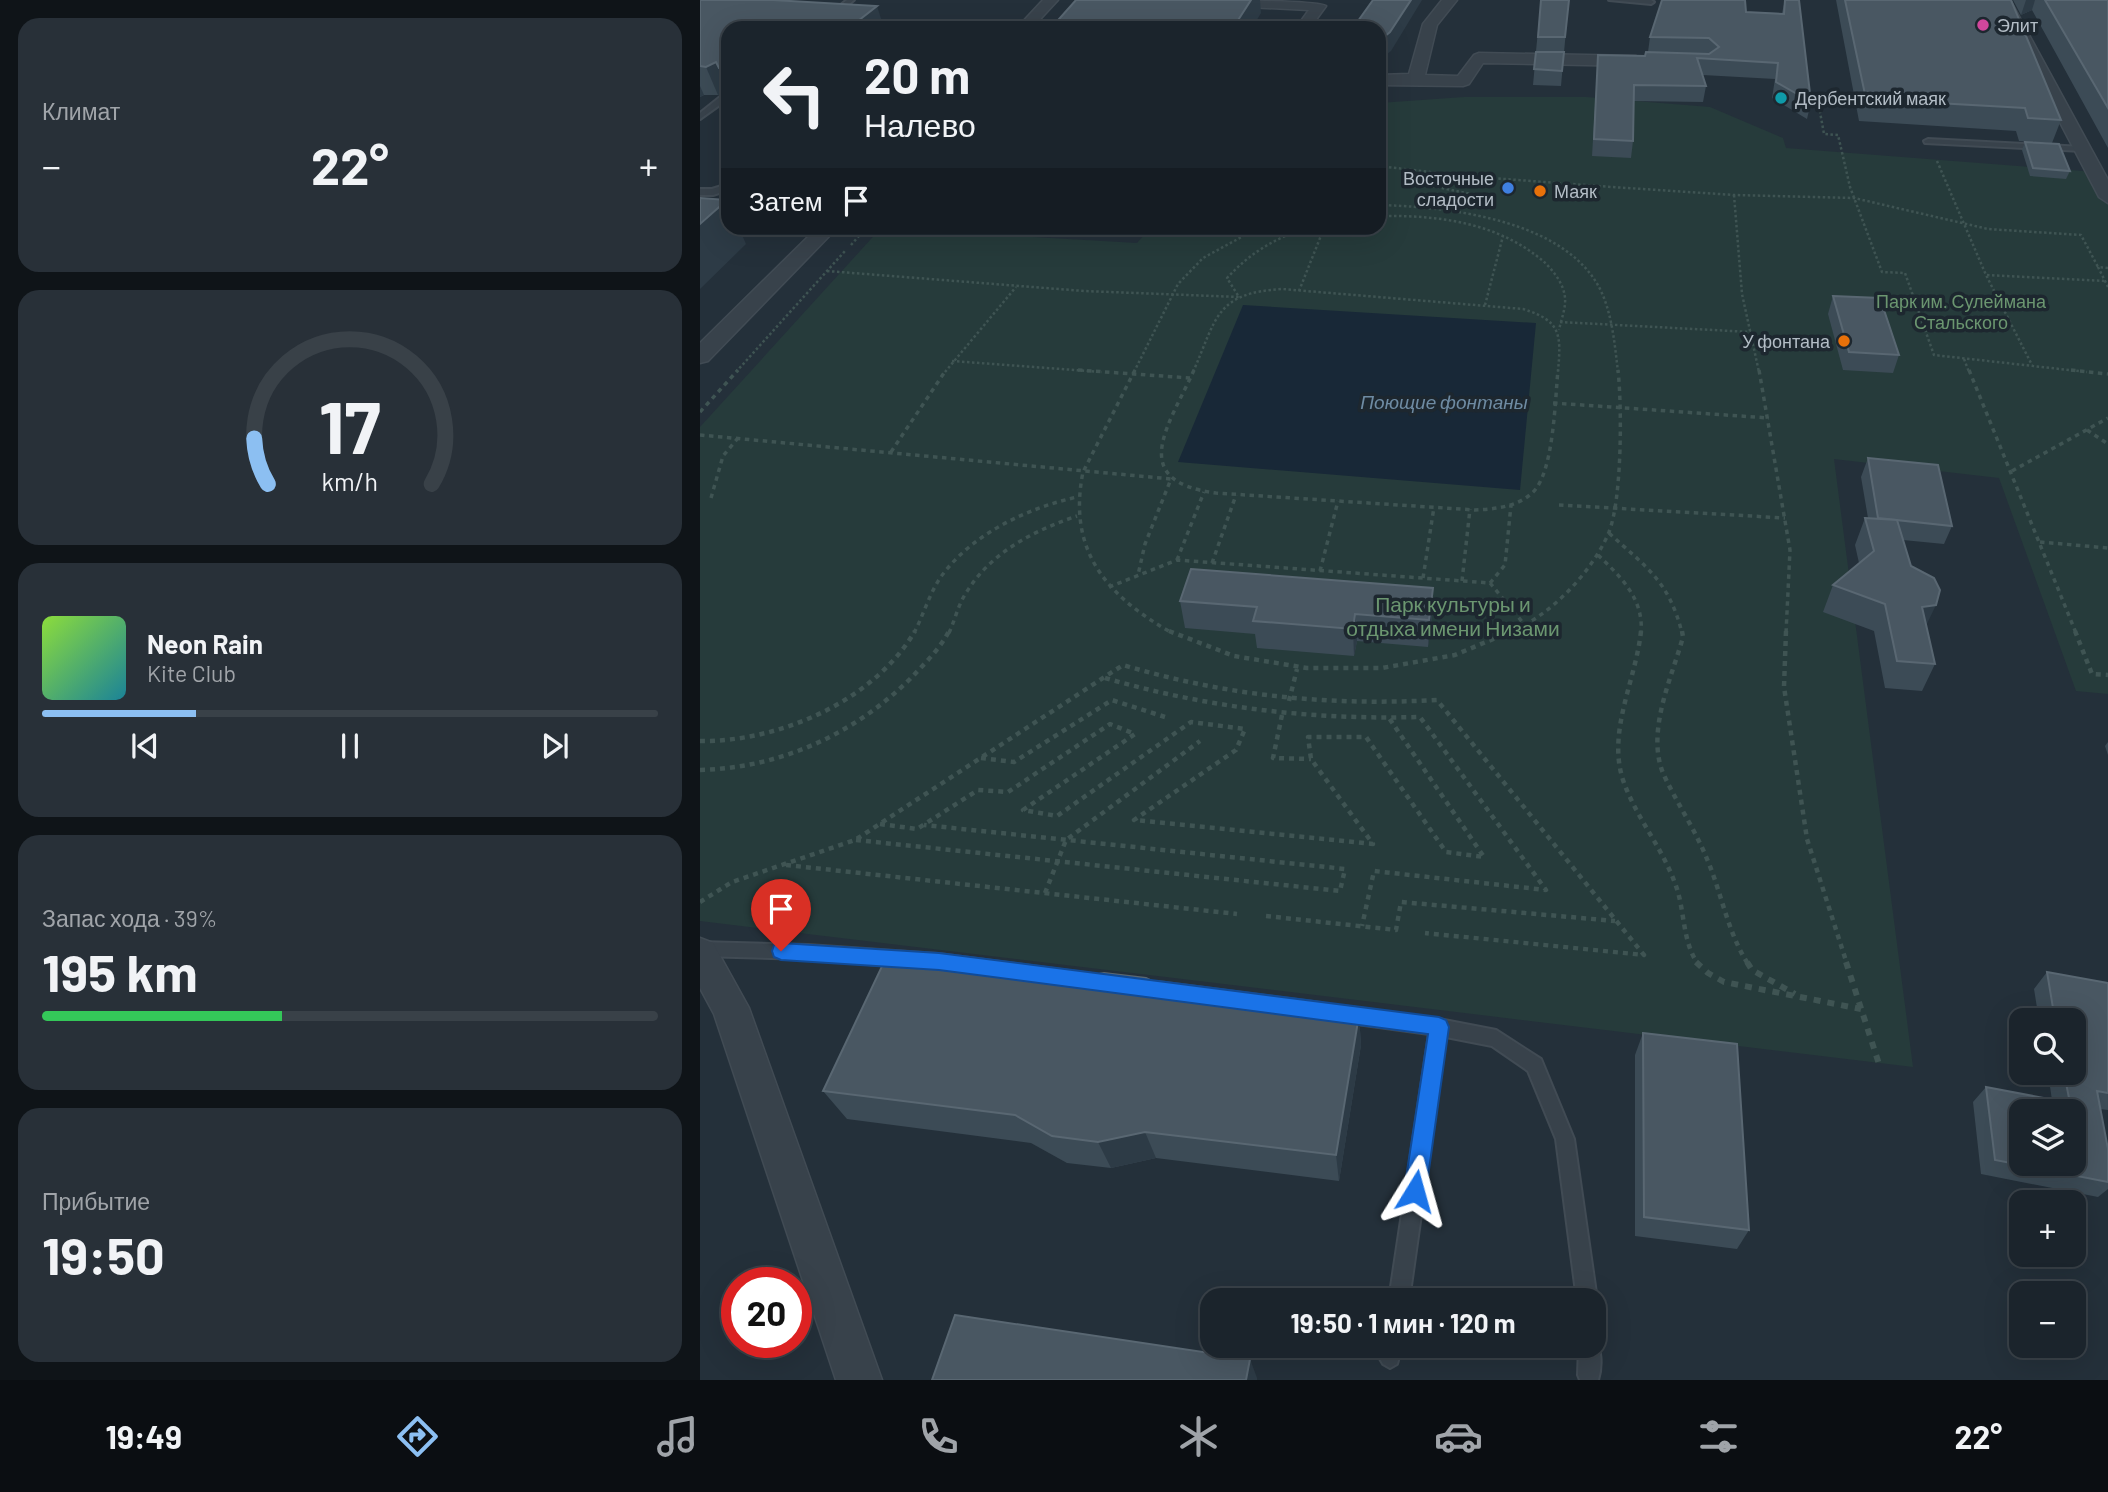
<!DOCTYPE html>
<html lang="ru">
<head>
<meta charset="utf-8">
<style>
	body { margin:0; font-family:Barlow,sans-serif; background:#283038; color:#f1f3f6; height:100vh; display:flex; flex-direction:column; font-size:26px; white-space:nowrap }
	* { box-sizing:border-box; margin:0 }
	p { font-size:23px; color:#a0a4a9 }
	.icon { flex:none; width:38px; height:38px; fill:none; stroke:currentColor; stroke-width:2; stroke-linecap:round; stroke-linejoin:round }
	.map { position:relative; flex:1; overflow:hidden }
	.side { display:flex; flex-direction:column; gap:18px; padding:18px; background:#0f1418; width:700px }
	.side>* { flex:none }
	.hud { position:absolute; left:21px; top:21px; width:665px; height:214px; border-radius:21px; box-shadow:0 7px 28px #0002,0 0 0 2px #394148; background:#1b242c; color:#f1f3f6; overflow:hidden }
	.controls { position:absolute; left:1309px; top:1008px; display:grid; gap:14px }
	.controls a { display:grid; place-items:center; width:77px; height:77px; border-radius:14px; background:#1b242c; box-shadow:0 7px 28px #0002,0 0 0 2px #394148; font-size:35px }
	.speed { position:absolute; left:21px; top:1267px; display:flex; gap:14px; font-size:35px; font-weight:700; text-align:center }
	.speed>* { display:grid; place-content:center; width:91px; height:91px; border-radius:50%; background:#1b242c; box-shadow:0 7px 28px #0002,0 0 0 2px #394148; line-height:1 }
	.speed .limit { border:10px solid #d22; background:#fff; color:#111 }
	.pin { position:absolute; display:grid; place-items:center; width:60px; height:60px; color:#fff; margin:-72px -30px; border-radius:50% 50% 50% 0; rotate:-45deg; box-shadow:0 0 7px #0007 }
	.pin .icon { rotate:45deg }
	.me { position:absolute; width:77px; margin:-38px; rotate:8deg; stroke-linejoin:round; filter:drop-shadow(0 0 5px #0008) }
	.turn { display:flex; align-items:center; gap:24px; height:147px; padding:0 28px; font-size:32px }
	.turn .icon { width:91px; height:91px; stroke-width:2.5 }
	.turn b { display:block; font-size:49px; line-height:60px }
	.then { display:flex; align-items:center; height:66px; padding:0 28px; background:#0003; gap:14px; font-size:26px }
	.big { font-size:52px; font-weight:700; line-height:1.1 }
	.side .tile { flex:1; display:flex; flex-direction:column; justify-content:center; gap:10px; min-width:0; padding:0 24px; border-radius:21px; background:#283038 }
	.side .dial { align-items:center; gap:0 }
	.dial svg { height:182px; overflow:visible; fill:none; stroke:#394148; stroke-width:7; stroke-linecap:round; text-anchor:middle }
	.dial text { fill:#f1f3f6; stroke:none }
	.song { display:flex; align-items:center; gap:21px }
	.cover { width:84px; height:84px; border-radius:10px; background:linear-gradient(135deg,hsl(90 70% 55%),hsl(190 70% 35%)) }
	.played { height:7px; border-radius:4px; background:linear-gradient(90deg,#8cbff2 25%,#394148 25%) }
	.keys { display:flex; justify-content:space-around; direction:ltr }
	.heat { display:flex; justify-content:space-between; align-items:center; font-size:38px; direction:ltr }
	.charge { height:10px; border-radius:5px; background:linear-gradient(90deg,#34c759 39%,#394148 0) }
	.trip { position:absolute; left:500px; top:1288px; width:406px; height:70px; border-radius:21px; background:#1b242c; box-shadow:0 7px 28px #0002,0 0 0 2px #394148; font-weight:700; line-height:70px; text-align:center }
	.tabs { display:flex; height:112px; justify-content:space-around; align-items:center; background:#0b0e12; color:#a0a4a9 }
	.tabs .icon { width:49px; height:49px }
	.tabs .selected { color:#8cbff2 }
	.tabs b { font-size:32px; color:#f1f3f6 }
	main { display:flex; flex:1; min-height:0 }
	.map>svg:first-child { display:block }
</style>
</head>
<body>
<main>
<section class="side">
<div class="tile"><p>Климат</p>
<div class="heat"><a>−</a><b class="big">22°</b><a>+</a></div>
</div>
<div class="tile dial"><svg viewBox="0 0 100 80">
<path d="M14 69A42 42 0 1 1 86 69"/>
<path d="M14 69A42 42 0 0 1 8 49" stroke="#8cbff2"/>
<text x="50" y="56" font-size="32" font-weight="700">17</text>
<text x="50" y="72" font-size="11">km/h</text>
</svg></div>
<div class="tile">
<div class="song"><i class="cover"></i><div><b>Neon Rain</b><p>Kite Club</p></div></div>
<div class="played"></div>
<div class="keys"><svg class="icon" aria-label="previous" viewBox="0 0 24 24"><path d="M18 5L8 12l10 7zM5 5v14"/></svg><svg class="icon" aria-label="pause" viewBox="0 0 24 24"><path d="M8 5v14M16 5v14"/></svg><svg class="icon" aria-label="next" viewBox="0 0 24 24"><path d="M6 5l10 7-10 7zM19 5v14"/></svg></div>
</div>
<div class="tile"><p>Запас хода · 39%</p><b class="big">195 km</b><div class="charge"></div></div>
<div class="tile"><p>Прибытие</p><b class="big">19:50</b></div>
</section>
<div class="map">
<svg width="1408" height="1380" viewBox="0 0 1408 1380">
	<rect width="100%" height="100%" fill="#24303a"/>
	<polygon fill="#263b3b" points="764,97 886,97 1010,107 1083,138 1086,148 1395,172 1408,197 1408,694 1376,691 1299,478 1134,459 1213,1067 0,921 0,427 181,228 437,243 450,228 679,228 679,103"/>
	<polygon fill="#182837" points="543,305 836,323 820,490 478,462"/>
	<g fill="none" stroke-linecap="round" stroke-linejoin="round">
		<g stroke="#414b54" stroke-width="4">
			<g id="service">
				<polygon points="147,0 154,0 119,28 112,28"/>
				<polygon points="909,0 951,0 954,2 951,4"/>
				<polygon points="25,93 28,93 28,99 0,119 0,113"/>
				<polygon points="1228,139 1383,147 1387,149 1383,151 1225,143 1224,141"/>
				<polygon points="28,184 28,190 13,195 0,195 0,189 12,189"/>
				<polygon points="0,942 108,945 239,954 392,974 398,977 401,982 398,987 392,990 239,970 108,959 0,956"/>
				<polygon points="458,982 621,1003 627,1005 630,1011 627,1017 621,1019 458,998 452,996 449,990 452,984"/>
				<polygon points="642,1006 739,1019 796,1030 841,1059 874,1139 897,1300 894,1307 894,1300 877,1300 856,1139 828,1071 792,1046 746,1037 709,1300 689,1300 729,1034 642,1022 636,1020 633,1014 636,1008"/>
				<path d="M894,1338C902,1347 902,1368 898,1380H880L878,1375L879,1346H894Z"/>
				<polygon points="682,1346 702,1346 697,1364 690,1368 683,1364 679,1357"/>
			</g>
		</g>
		<g stroke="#414b54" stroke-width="3">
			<g id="minor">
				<polygon points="343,0 358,0 332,28 317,28"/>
				<path d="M479,0C502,0 614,0 626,6L610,28H596L609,10L486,4Z"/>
				<polygon points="742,0 757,0 737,25 725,75 758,76 774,55 779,53 936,56 944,61 936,66 783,63 769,84 763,86 679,85 679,75 709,74 723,24"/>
				<polygon points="1296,0 1310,0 1408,180 1408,203 1399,197"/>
				<polygon points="117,228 137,228 8,361 0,363 0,343"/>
				<polygon points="0,938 13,943 49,1008 182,1380 136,1380 14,1014 0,988"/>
			</g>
		</g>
		<g stroke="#3f5453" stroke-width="2.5" stroke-dasharray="2.5 2.5" stroke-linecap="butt">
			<polyline points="1118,101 1124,134 1138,135 1150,187 1182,272 1205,273 1234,355 1387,372"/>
			<polyline points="1237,161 1286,275 1332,365"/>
			<polyline points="679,166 764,176 912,187 1034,195 1154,198 1288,229 1381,235 1398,267"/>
			<polyline points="706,170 703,180 776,195 721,204"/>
			<polyline points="1034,195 1042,294 1059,372"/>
			<path d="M679,205C750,207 874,220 904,298C913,322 915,347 918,372"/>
			<path d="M679,216C737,215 797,222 843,261C853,270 864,284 865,298C866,308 861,320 859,330"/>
			<polyline points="151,245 166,228"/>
			<polyline points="1408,268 1398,267 1408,287"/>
			<path d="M127,271L384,291L539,297L527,278C550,253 575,238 607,228"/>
			<polyline points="1287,275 1405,281"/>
			<polyline points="599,291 624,228"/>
			<polyline points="785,305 803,236"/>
			<polyline points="860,322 1051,332"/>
			<polyline points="1264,359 1269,372"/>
			<polyline points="252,361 402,372"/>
			<polyline points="36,372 145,251"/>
			<polyline points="245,372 316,287"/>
			<polyline points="434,372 478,284 503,258 558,228"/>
			<path d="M493,372C517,318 515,293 582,289L823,309C862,321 861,335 858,372"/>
		</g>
		<g stroke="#3f5453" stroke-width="3.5" stroke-dasharray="4.5 4.5" stroke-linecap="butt">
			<polyline points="378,370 490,378"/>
			<path d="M435,370L383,472C367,551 407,596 472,633"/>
			<path d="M494,370C470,424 425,481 516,493L775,510C795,509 817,507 832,493C854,474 855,399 858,370"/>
			<polyline points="1059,370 1090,550 1086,633"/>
			<polyline points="1269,370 1376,633"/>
			<polyline points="1371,370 1408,374"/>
			<polyline points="853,403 1069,418"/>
			<polyline points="0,412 38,370"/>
			<polyline points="1387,430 1408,444"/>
			<polyline points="0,435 471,479 445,544 438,575"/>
			<polyline points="191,452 246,370"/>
			<polyline points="1312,471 1408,418"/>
			<polyline points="11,498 23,456 38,438"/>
			<polyline points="859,505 1085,518"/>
			<path d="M909,533C947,568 969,581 982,633"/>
			<polyline points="1340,542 1408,548"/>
			<path d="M898,555C921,577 944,599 941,633"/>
			<polyline points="477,560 504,492"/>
			<polyline points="512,563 536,495"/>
			<polyline points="620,571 638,501"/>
			<polyline points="723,578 734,507"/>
			<polyline points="762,581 770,509"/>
			<polyline points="790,583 805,565 811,505"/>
			<polyline points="409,587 477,560 790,583 824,624"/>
			<path d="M214,633C224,614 230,591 243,574C274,533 328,508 377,497"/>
			<path d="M249,633C255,620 258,605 266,593C291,552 333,531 377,516"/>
			<path d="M808,633C849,617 892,573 909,532C922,499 922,407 918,370"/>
		</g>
		<g stroke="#3f5453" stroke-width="4.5" stroke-dasharray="5 5" stroke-linecap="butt">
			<polyline points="469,631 534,656 607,668 682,668 755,655 812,631"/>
			<path d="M941,631C936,680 907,731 923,780C936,818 963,848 976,886C985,911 982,941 998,964"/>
			<path d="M982,631L983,637C972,677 946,731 963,773C976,802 995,829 1007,859C1022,894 1027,931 1048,964"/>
			<polyline points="1086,631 1084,687 1107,839 1147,964"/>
			<polyline points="1375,631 1392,674 1408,675"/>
			<path d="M405,678C509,708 612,720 720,717L846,890L674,871L662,926"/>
			<polyline points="589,701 597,669"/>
			<polyline points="582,715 573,758 611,759"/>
			<path d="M0,741C79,742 174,701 215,631"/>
			<polyline points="281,758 314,762 412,700 465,717"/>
			<path d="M0,770C80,768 155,734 212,677C225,663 240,649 249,631"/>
			<polyline points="180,824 217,829 278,790 308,792 410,724 435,734 323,810 357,816 491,722 545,729 536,750 434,820 673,844 611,759 608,737 666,737 746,852 784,857 689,718"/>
			<polyline points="156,840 640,891 645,869 224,825"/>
			<polyline points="86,865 537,914"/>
			<polyline points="345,893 366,840 500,741"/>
			<path d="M0,902L32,882L155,840L423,665C527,696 629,706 737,700L944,955L725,933"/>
			<polyline points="566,916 696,930 701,902 915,921"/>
		</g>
		<g stroke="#3f5453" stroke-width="6" stroke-dasharray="7 7" stroke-linecap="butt">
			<polyline points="996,962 1008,973 1024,982 1161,1009"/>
			<polyline points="1047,962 1052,970 1095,994"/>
			<polyline points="1146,962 1179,1064"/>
		</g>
		<use href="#service" fill="#38424b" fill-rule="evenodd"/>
		<use href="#minor" fill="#38424b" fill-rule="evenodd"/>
	</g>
	<g fill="#3c4b56">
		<polygon points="0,0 28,28 28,90 18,95 4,95 0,97"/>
		<polygon points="841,0 869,0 864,52 836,51"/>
		<polygon points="1085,0 1099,0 1111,102 1107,119 1072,98 1075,79 1003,75 1006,86 1003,102 933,101 933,141 931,158 892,156 898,55 945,56 948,52 950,37 1046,12 1082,13"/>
		<polygon points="1136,0 1311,0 1361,120 1352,143 1319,141 1316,131 1159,121"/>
		<polygon points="1313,0 1408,0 1408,148 1332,10 1321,15"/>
		<polygon points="836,52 864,52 861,86 833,85"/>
		<polygon points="1325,142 1370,171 1366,179 1330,176 1322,150"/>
		<polygon points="1133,296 1199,355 1193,373 1143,370 1128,314"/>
		<polygon points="1168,458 1252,526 1244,544 1203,540 1235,664 1222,691 1185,688 1174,631 1123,612 1133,585 1159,563 1155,545 1165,518 1168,518 1161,477"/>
		<polygon points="733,588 732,615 728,647 657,641 654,656 557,648 555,634 485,628 480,601"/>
		<polygon points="1408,742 1408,755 1405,746"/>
		<polygon points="1347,972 1408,983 1408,1110 1400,1109 1408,1149 1408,1189 1398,1197 1281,1174 1273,1102 1286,1087 1352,1100 1348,1073 1374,1073 1374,1020 1339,1020 1334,989"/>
		<polygon points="481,995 659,1015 661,1045 639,1181 456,1158 411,1168 367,1163 331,1143 147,1119 123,1091"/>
		<polygon points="943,1033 1049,1230 1037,1249 935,1236 935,1055"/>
	</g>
	<g fill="#2d3b46">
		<polygon points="551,0 560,0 561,13 552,28 533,28"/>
		<polygon points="711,0 722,0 691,51 679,60 679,41"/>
		<polygon points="1326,0 1335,0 1332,10 1321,15"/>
		<polygon points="177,6 184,28 149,28"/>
		<polygon points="16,62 28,90 18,95 6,67"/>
		<polygon points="0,86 4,95 0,97"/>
		<polygon points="27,200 28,203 28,228 39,228 46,244 0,289 0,224"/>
		<polygon points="733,588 732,615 728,647 729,620"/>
		<polygon points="1236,605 1223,632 1222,607"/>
		<polygon points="655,614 657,641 654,656 653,629"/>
		<polygon points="659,1015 661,1045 639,1181 636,1155"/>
		<polygon points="445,1132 456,1158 411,1168 398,1142"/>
		<polygon points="550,1359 557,1378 557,1380 546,1380"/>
	</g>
	<g fill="#495762" stroke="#596772" stroke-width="2" fill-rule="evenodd">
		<polygon points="0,0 73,0 177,6 149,28 28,28 28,68 19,68 16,62 6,67 0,66"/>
		<polygon points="376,0 551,0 533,28 351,28"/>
		<polygon points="673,0 711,0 690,32 679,41 679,28 653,28"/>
		<polygon points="841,0 869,0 865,37 838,37"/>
		<polygon points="962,0 1045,0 1046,12 1084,14 1085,0 1099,0 1111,102 1076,82 1078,63 997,58 1006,86 934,85 933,141 894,139 898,55 945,56 946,52 1009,54 1019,47 1009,38 950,37"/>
		<polygon points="1145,0 1311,0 1361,120 1328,118 1325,108 1166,99"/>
		<polygon points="1345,0 1408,0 1408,108"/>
		<polygon points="836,52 864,52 862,71 834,69"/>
		<polygon points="1325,142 1359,144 1370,171 1333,168"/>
		<polygon points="0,198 27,200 0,224"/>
		<polygon points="1133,296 1180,298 1199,355 1149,352"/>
		<polygon points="1168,458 1238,465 1252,526 1178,518"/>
		<polygon points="1165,518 1197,520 1211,566 1234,578 1240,590 1236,605 1222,607 1235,664 1197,661 1185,604 1133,585 1174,551"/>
		<polygon points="491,569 733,588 729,620 655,614 653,629 553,621 557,607 480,601"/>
		<polygon points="184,962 361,981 404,973 446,978 481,995 659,1015 636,1155 445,1132 398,1142 352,1136 315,1115 123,1091"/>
		<path d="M1347,972L1408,983V1093L1397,1091L1408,1149V1182L1295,1160L1286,1087L1370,1103L1364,1073H1374V1020H1355ZM1321,1111H1374V1164H1321Z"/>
		<polygon points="943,1033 1037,1044 1049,1230 944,1217"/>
		<polygon points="255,1315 550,1359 546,1380 232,1380"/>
	</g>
	<polygon fill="#1a73e8" stroke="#114b97" stroke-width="2" points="81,943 239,953 739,1017 746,1020 749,1027 726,1191 723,1199 715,1202 707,1199 704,1191 728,1034 239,970 81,960 74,957 72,951 74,945"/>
	<circle fill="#d1479c" stroke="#1d272f" stroke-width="2.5" cx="1283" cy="25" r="7"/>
	<circle fill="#0f9aa8" stroke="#1d272f" stroke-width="2.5" cx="1081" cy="98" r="7"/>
	<circle fill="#3f7fe0" stroke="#1d272f" stroke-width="2.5" cx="808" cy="188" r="7"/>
	<g fill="#e8710a" stroke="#1d272f" stroke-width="2.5">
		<circle cx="840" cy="191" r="7"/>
		<circle cx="1144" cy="341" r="7"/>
	</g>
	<g text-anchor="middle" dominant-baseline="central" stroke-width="7" stroke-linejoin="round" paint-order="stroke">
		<g font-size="18" fill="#b3bdc6" stroke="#1d272f" text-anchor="start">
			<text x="1297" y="25">Элит</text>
			<text x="1095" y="98">Дербентский маяк</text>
			<text x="794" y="178" text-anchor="end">Восточные<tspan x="794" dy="21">сладости</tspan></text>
			<text x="854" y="191">Маяк</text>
			<text x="1130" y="341" text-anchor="end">У фонтана</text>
		</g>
		<g font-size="18" fill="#6b9670" stroke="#1d272f">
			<text x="1261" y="301">Парк им. Сулеймана<tspan x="1261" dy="21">Стальского</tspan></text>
		</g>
		<g font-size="19" font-style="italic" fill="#6e8ba3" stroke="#1d272f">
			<text x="744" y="401">Поющие фонтаны</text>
		</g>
		<g font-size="21" fill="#6b9670" stroke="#1d272f">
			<text x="753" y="603">Парк культуры и<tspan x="753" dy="24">отдыха имени Низами</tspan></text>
		</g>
	</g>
</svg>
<div class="controls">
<a><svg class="icon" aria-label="search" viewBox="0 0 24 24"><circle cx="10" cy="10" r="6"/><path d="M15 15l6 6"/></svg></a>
<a><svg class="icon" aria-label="layers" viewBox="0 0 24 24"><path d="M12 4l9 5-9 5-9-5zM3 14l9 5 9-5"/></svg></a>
<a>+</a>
<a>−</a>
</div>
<div class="speed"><div class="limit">20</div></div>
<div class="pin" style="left:81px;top:951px;background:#d93025"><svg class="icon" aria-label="arrive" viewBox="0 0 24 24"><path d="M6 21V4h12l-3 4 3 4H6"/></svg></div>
<svg class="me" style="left:715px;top:1191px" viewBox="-20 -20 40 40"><path d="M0-17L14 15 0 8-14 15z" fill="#1a73e8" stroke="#fff" stroke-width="4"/></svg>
<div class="trip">19:50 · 1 мин · 120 m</div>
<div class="hud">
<div class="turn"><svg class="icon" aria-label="left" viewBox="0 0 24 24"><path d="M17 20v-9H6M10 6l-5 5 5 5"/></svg><div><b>20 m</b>Налево</div></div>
<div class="then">Затем<svg class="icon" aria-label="arrive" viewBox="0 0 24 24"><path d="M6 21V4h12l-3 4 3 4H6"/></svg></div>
</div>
</div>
</main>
<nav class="tabs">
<b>19:49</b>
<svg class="icon selected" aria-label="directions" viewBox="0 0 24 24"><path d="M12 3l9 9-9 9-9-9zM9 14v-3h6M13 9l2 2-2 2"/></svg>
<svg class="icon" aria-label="music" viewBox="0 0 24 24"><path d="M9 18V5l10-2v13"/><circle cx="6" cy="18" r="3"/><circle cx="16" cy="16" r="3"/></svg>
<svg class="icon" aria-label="phone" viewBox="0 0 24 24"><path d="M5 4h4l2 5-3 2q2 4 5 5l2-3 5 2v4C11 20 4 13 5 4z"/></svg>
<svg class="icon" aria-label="climate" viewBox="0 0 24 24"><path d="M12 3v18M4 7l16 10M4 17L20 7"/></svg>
<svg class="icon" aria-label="car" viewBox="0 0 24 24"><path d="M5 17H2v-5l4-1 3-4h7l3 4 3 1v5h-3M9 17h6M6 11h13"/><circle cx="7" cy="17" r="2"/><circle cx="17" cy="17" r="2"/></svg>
<svg class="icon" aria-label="filters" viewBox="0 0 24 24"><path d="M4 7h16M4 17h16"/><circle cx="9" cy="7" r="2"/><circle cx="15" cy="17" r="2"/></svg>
<b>22°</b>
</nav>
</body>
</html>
